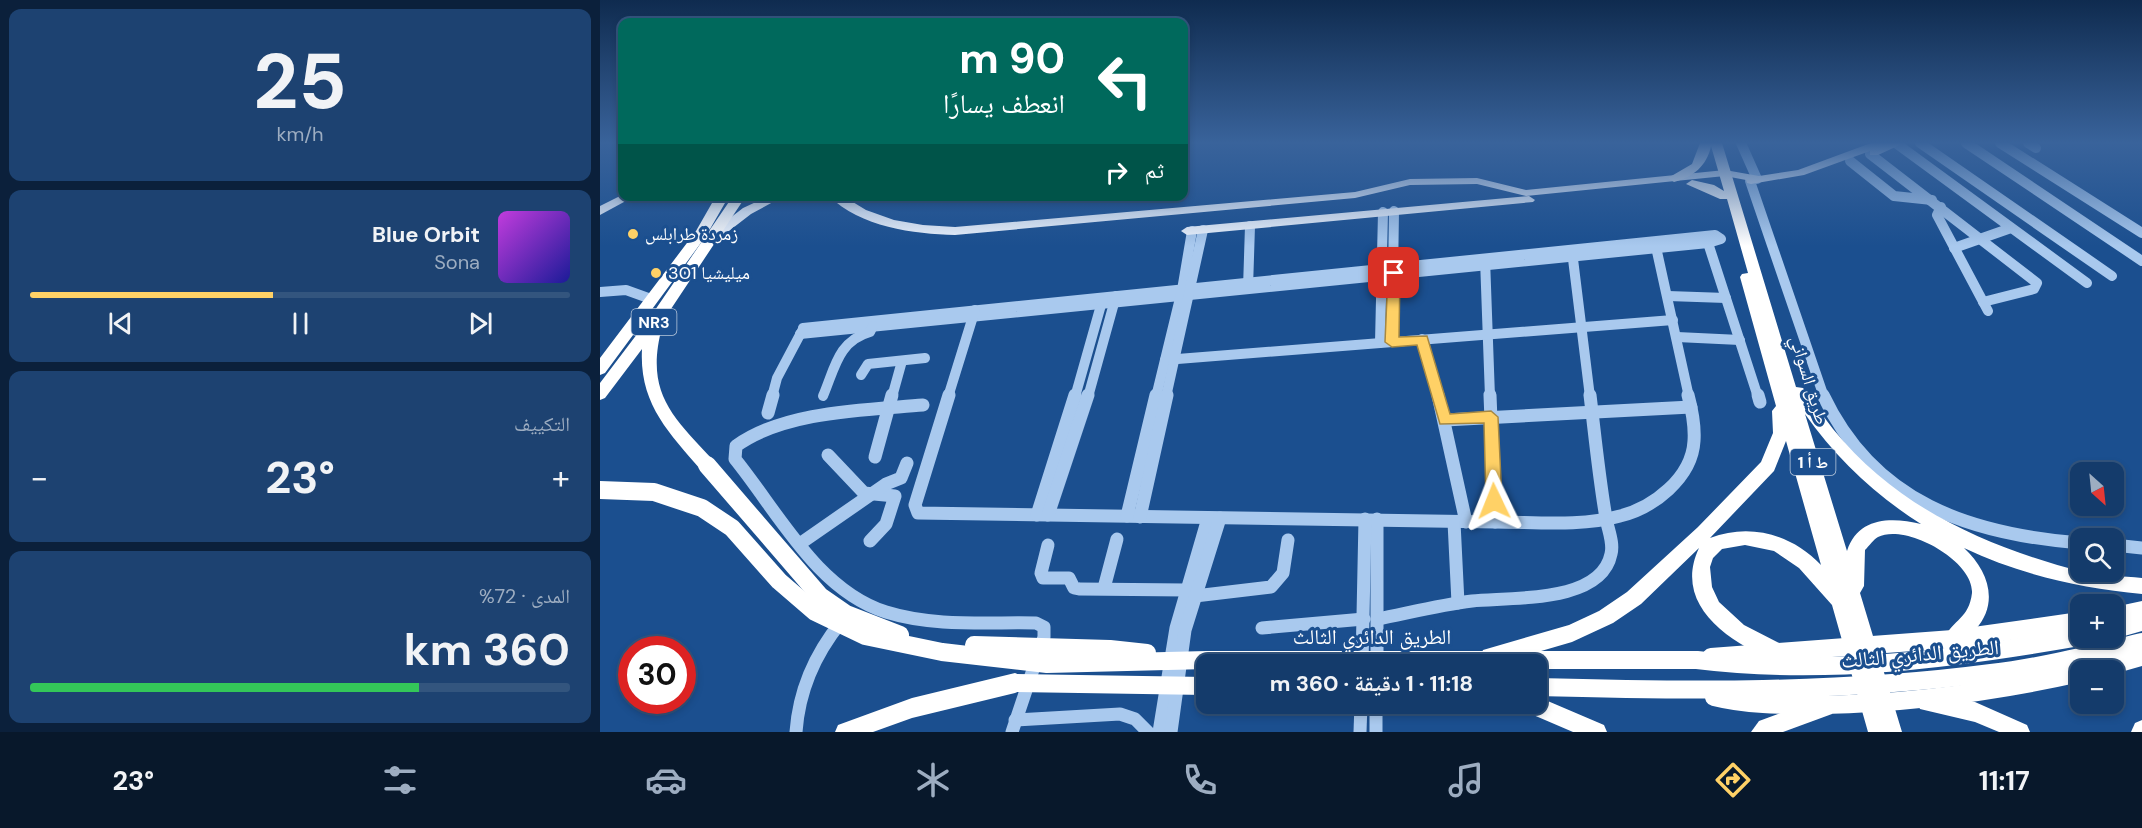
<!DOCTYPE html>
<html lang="ar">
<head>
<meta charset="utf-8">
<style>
	body { margin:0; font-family:"DM Sans","Noto Naskh Arabic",sans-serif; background:#1d4271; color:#f1f3f6; direction:rtl; height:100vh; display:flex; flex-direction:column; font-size:22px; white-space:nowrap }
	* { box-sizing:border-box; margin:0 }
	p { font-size:20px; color:#9dadc1 }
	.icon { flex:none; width:33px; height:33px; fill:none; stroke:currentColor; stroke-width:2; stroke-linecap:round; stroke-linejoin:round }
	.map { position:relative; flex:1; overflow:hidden; direction:ltr }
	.sheet { display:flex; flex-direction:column; gap:9px; padding:9px; background:#0b203b; width:600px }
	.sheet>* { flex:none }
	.banner { position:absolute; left:18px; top:18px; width:570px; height:183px; border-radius:12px; box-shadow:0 3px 9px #0003,0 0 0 2px #33557e; direction:rtl; background:#00695c; color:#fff; overflow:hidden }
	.needle { width:39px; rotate:153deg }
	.buttons { position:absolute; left:1470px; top:462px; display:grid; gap:12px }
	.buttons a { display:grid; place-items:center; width:54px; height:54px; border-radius:12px; background:#143b6b; box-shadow:0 3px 9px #0003,0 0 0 2px #33557e; font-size:30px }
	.speed { position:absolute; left:18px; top:636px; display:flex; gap:12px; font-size:30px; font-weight:700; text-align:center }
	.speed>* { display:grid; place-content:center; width:78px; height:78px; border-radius:50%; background:#143b6b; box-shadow:0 3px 9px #0003,0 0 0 2px #33557e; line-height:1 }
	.speed .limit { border:9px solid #d22; background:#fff; color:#111 }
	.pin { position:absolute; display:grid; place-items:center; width:51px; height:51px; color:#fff; margin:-26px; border-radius:12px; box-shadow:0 3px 9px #0006 }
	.me { position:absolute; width:66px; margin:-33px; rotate:358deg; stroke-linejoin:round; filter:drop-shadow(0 0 4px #0008) }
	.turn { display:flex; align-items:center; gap:21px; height:126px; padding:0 24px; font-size:27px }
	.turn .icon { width:78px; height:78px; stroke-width:2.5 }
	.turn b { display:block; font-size:42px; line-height:51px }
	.then { display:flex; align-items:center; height:57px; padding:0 24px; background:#0003; gap:12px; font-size:22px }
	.big { font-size:45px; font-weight:700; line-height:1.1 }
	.sheet .widget { flex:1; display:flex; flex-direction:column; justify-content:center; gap:9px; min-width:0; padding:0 21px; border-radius:12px; background:#1d4271 }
	.sheet .dial { align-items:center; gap:0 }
	.dial b { font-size:78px; line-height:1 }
	.song { display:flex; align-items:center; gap:18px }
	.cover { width:72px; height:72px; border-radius:9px; background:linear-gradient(135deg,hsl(290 70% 55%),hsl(240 70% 35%)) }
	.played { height:6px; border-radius:3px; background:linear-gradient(90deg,#ffd166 45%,#33557e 45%) }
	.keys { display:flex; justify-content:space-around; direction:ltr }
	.heat { display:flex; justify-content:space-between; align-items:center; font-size:33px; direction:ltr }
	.charge { height:9px; border-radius:4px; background:linear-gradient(90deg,#34c759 72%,#33557e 0) }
	.trip { position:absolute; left:596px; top:654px; width:351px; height:60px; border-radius:12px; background:#143b6b; box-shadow:0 3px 9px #0003,0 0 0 2px #33557e; font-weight:700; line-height:60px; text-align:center; direction:rtl }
	.menu { display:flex; height:96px; justify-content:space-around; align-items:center; background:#08182b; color:#9dadc1 }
	.menu .icon { width:42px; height:42px }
	.menu .selected { color:#ffd166 }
	.menu b { font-size:27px; color:#f1f3f6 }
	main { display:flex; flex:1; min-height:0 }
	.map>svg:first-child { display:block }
</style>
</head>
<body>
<main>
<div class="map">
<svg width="1542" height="732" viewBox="0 0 1542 732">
	<rect width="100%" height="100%" fill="#1b4f8f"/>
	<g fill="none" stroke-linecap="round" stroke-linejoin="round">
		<g stroke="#a9c9ee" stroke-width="10">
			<polyline points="1141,143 1157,179"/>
			<polyline points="1320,143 1512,276"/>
			<polyline points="1366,143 1542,261"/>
			<polyline points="1400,143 1542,233"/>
			<polyline points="1428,143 1436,148"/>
			<polyline points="1297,144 1487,283"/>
			<polyline points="1270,154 1437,283 1434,289 1383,302"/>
			<polyline points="1250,161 1294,196 1332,200"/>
			<polyline points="1150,181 1224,397"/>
			<polyline points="1341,207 1337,215 1388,311"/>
			<polyline points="1108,243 1158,397"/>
			<polyline points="1056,247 1089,397"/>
			<polyline points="1354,248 1411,228"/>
			<polyline points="972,251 990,397"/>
			<polyline points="885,259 890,397"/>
			<polyline points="648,288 650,226"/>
			<polyline points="0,292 26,290 51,299"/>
			<polyline points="1068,296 1126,298"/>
			<polyline points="200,334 1108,243 1121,239 1115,235 203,328"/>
			<polyline points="1077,337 1140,340"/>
			<polyline points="822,339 838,397"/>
			<polyline points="792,342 794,211"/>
			<polyline points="780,343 783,212"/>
			<polyline points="565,360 1073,320"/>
			<polyline points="261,375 268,364 325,358"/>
			<path d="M223,396C235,368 238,341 270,332L273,326"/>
			<polyline points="172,397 177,378 203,329"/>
			<polyline points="292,397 302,361"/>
			<polyline points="348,397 375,310"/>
			<polyline points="475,397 503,298"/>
			<polyline points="488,397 516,296"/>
			<polyline points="556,397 582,290 592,231"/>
			<polyline points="566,397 603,230"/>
		</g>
		<g stroke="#a9c9ee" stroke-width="13">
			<path d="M349,395L315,505L318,513L895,522C935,522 981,527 1020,516C1053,508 1092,478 1094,441C1095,427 1092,410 1088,395"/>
			<polyline points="838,395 866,522"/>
			<polyline points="890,395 895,522"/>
			<polyline points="1158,395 1160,402"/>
			<path d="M1223,395C1274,503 1370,534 1480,543"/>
			<path d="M323,405C265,410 184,411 136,446L135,459C178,512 217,590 286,612C334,627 387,622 436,623L444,627V637L412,732"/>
			<polyline points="168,413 173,395"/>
			<polyline points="845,420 1091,407"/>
			<polyline points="228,455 264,493 295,496 286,524 270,541"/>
			<polyline points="275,457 292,395"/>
			<polyline points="437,515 475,395"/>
			<polyline points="448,515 488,395"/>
			<polyline points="527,516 556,395"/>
			<polyline points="540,517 567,395"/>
			<polyline points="777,519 777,664"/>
			<polyline points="854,522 858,603"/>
			<polyline points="201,543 286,484 301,478 307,463"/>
			<polyline points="448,545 441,573 443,578 469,578 474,588 479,589 586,590"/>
			<polyline points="1514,545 1542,548"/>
			<polyline points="504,588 517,539"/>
			<polyline points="595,596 671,587 683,573 688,540"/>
			<path d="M777,619C808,613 840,605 872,601C909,597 1001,604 1011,554C1014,543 1008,530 1006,518C999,478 995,436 990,395"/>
			<polyline points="662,628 764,619"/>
			<polyline points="762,664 765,519"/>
			<polyline points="776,704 776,732"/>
			<polyline points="415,720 520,714 535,719 548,732"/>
			<path d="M196,732C199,690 215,654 241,622"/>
			<polyline points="559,732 576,628 608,518"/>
			<polyline points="571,732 585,630 620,518"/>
			<polyline points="760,732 761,704"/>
		</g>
		<g fill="#f0f6ff" fill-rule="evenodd">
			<path d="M1271,143H1304L1278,155H1270V151L1204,175L1151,184L1147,183L1146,180L1125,176L926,196L877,184L810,185L755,198L355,235C314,234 260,227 229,196H243L266,210L294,220L323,225L355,227L755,192L810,179L877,178L926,190L1125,170L1159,176L1198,170Z"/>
			<polygon points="22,195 35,196 0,215 0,206"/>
			<polygon points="169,196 184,196 151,214 116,241 108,241 106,238 108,235 143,208"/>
			<polygon points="929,196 935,200 933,202 587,235 581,231 587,227"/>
		</g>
		<g fill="#fff" fill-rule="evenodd">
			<path d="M1100,143H1122L1196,387L1203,388C1213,401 1223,416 1233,429C1298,509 1388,547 1483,572C1501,576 1523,576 1542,578V594C1480,588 1421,575 1364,548C1388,570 1400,603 1375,630C1369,637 1363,645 1354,648L1347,646L1344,639C1353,619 1369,619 1372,593C1374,561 1306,523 1278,537C1274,539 1269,546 1265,550L1264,586L1260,593L1302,732H1268L1232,605L1199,568L1174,551L1145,545L1122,549L1113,558L1110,567L1112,587L1119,602L1144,625L1183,645L1186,652L1183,659L1176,661C1130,643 1072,605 1099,548L1041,604L1013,623L972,642L897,664H883L880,657L883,650L969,625L999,611L1027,592L1098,527L1161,462L1173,433L1172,411L1176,406L1140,277L1142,274L1148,273L1127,199H1120L1086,184L1092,180L1114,185L1124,191L1111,146C1107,166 1093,177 1074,182L1068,178L1092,164ZM1205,414C1236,458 1275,495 1321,524C1291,517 1258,517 1247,551ZM1186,441L1221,565C1191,534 1150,523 1110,538L1174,471Z"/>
			<polygon points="116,196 129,196 106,236 5,373 0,375 0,358 96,231"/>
			<path d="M133,196H146L61,324L62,327C45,392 71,415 113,460L115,465L113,470L107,472L101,470C68,432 39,403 42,349L5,398L0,400V383L53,313Z"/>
			<polygon points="1542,601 1542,631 1514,639 1510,638 1514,638 1514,607"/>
			<polygon points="1542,648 1542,666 1514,674 1514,670 1481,670 1484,663 1491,660"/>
			<polygon points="415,673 422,676 425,683 422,690 415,693 312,718 273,732 235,732 238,725 312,698"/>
			<polygon points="1327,692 1375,702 1427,725 1430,732 1399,732 1375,722 1320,709 1317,702 1320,695"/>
			<polygon points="936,696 1004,725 1007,732 973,732 924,711 921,704 936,704"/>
			<polygon points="1225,697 1232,700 1235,707 1232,714 1183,732 1151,732 1159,721"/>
			<polygon points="1542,720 1542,732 1531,732 1535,723"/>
		</g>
		<g stroke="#fff" stroke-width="18">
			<polyline points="107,465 220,596 246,614 300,635"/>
			<path d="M0,490L54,492L102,508L132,528L179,581L215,612L265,636L342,652L447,664L607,660H1097C1226,676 1353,659 1480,637"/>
			<polyline points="374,645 510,649 547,653"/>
			<polyline points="1111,657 1353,639 1480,621"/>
			<polyline points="415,683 606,686"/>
			<path d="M936,687C1088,691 1239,693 1391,673C1442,667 1492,654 1542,642"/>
			<path d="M1114,697C1150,706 1186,705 1223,705C1310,703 1395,692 1480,673"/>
		</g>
	</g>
	<linearGradient id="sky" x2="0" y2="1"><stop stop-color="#0f2b4f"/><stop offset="0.58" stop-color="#39639b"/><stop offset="1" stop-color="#39639b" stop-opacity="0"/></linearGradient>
	<rect width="1542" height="246" fill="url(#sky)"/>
	<polygon fill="#ffd166" stroke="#a68842" stroke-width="1.5" points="794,269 800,273 799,337 827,336 850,414 891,411 898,417 902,501 900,506 889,506 886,501 884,423 840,424 817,345 792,347 785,342 788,273"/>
	<g fill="#ffd166" stroke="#1b4f8f" stroke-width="2">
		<circle cx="33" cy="234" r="6"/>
		<circle cx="56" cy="273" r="6"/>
	</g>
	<g text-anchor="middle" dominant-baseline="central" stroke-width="6" stroke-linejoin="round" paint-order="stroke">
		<g fill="#1b4f8f" stroke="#bbcadd" stroke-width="1.5">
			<rect x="31.5" y="309" width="45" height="26" rx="4.5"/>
			<rect x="1190.5" y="449" width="45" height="26" rx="4.5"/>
		</g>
		<g font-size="16" font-weight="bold" fill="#fff">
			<text x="54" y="322">NR3</text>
			<text x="1213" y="462">ط أ 1</text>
		</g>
		<g font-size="18" fill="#fff" stroke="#1b4f8f" text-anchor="start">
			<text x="45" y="234">زمردة طرابلس</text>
			<text x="68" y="273">ميليشيا 301</text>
		</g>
		<g font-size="18" fill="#fff" stroke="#1b4f8f">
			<text transform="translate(1209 380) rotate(73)">طريق السواني</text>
		</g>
		<g font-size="21" fill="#fff" stroke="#1b4f8f">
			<text x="772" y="637">الطريق الدائري الثالث</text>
			<text transform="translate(1320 654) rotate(-5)">الطريق الدائري الثالث</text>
		</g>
	</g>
</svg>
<div class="buttons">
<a><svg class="needle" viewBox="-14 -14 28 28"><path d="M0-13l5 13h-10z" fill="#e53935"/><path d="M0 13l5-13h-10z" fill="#9dadc1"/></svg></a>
<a><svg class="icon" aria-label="search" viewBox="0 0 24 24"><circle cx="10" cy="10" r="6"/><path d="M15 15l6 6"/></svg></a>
<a>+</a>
<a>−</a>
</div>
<div class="speed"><div class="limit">30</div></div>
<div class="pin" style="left:794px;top:273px;background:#d93025"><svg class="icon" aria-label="arrive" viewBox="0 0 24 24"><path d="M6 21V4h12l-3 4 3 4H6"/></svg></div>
<svg class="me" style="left:894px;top:501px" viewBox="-20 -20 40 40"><path d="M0-17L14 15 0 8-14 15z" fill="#ffd166" stroke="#fff" stroke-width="4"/></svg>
<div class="trip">11:18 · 1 دقيقة · 360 m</div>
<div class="banner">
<div class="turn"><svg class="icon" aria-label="left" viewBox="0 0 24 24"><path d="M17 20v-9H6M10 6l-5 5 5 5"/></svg><div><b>90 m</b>انعطف يسارًا</div></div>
<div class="then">ثم<svg class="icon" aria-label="right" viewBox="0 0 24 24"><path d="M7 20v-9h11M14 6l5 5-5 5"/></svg></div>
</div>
</div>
<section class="sheet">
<div class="widget dial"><b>25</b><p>km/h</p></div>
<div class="widget">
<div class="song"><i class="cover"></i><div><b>Blue Orbit</b><p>Sona</p></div></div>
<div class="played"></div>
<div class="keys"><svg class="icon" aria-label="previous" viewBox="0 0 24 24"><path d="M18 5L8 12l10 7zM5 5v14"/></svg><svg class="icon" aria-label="pause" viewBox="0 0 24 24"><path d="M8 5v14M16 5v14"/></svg><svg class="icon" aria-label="next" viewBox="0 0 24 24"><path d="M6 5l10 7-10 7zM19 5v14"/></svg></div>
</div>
<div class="widget"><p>التكييف</p>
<div class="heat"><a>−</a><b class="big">23°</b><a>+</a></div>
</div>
<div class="widget"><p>المدى · 72%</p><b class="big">360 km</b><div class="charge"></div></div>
</section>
</main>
<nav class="menu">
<b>11:17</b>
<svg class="icon selected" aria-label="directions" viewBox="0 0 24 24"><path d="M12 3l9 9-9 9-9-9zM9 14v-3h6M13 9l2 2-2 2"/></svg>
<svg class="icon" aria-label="music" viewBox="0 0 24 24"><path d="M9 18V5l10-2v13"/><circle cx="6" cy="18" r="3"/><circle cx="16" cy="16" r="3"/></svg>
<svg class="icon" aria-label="phone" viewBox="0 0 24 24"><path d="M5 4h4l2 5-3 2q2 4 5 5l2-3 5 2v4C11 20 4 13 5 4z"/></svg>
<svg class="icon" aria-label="climate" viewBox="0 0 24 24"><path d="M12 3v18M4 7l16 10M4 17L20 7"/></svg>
<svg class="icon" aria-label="car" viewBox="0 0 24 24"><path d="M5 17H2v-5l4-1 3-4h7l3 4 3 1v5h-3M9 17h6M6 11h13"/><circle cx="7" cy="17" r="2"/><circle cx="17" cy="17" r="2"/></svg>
<svg class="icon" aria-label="filters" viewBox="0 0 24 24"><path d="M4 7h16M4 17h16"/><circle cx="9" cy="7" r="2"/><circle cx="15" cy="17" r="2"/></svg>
<b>23°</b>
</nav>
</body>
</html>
